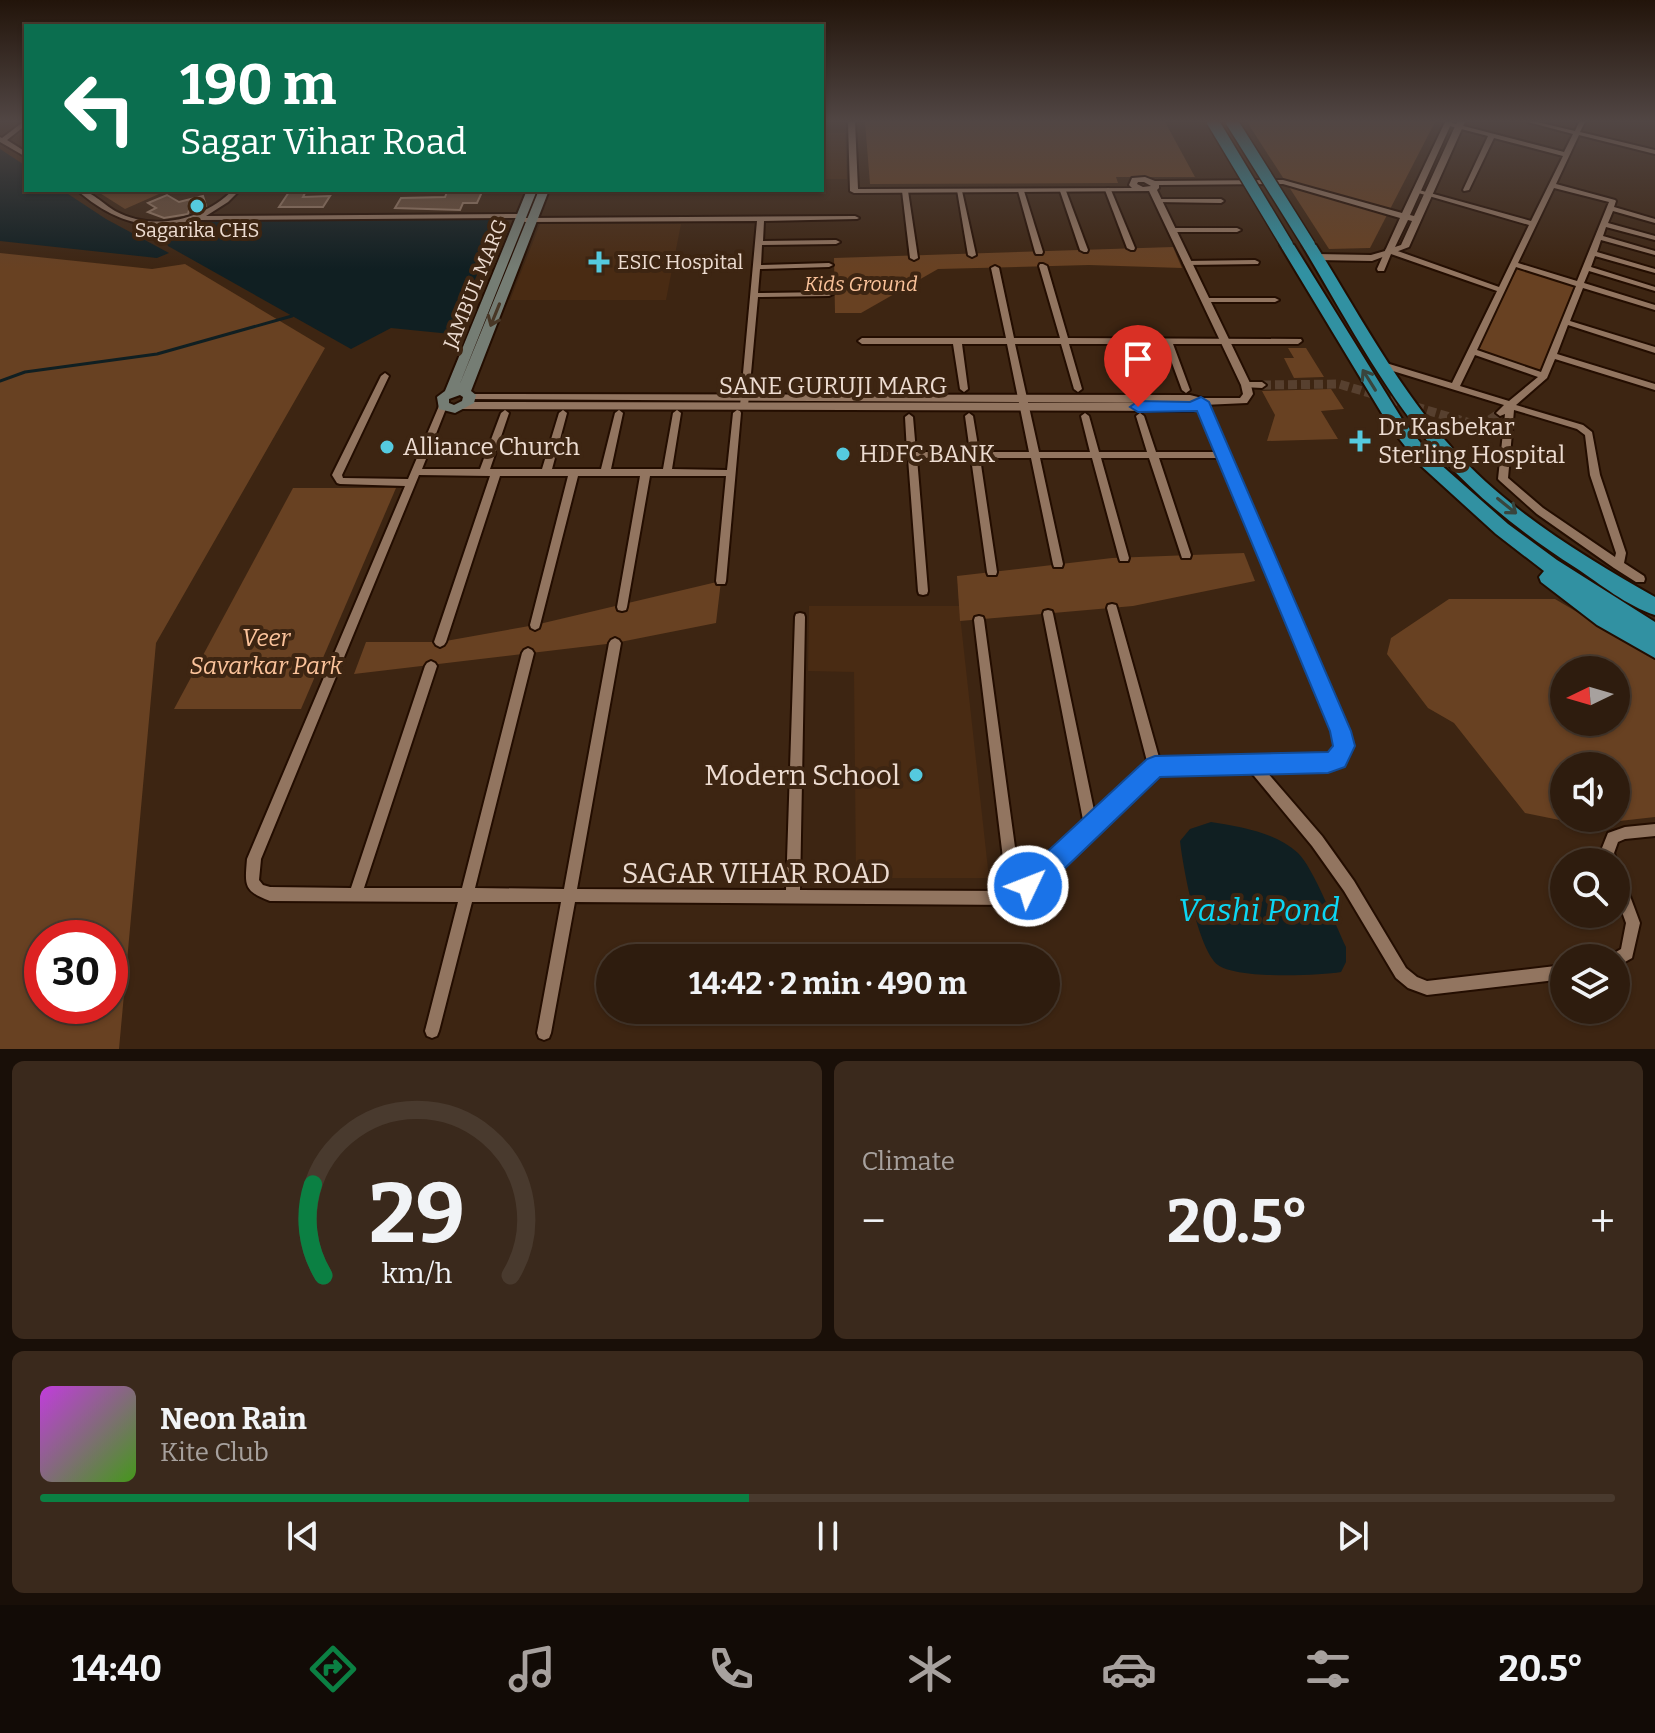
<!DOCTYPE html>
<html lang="en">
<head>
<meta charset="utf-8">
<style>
	body { margin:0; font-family:Bitter,serif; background:#3a291c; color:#f1f3f6; height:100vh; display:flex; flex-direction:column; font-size:30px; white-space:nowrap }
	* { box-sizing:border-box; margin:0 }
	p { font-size:26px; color:#a7a19e }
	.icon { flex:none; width:44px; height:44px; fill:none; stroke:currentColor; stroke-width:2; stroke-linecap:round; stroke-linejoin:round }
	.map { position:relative; height:1049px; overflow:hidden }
	.side { display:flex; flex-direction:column; gap:12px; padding:12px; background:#190f08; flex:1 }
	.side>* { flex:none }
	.guide { position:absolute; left:24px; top:24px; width:800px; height:168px; border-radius:0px; box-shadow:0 2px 6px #0004,0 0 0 2px #493a2e; background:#0b6e4f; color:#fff; overflow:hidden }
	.needle { width:52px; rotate:265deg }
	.buttons { position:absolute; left:1550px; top:656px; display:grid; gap:16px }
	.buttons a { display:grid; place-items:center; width:80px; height:80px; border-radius:50%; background:#2e1c0e; box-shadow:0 2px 6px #0004,0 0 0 2px #493a2e; font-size:40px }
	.speed { position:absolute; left:24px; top:920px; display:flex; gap:16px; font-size:40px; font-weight:700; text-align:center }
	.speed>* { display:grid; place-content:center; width:104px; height:104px; border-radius:50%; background:#2e1c0e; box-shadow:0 2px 6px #0004,0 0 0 2px #493a2e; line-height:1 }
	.speed .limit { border:12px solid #d22; background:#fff; color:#111 }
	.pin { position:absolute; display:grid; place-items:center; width:68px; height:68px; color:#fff; margin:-82px -34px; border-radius:50% 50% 50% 0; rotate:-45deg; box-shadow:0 0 8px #0007 }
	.pin .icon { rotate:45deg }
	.me { position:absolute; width:88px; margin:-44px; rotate:47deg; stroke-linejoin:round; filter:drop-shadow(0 0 6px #0008) }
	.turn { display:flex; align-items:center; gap:28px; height:168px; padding:0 24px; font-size:36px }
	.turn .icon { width:104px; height:104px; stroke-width:2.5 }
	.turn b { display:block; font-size:56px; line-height:68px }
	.big { font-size:60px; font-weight:700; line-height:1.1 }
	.side .card { flex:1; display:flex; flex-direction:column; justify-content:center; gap:12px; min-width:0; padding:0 28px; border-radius:12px; background:#3a291c }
	.side .dial { align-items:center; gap:0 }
	.dial svg { height:208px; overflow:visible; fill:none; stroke:#493a2e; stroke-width:7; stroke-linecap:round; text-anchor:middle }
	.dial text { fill:#f1f3f6; stroke:none }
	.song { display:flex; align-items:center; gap:24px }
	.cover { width:96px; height:96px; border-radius:12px; background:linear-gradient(135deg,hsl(290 70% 55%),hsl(100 70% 35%)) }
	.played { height:8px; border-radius:4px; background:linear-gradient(90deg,#0b8043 45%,#493a2e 45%) }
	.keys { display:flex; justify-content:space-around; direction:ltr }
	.heat { display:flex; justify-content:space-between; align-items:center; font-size:44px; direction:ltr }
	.side .tiles { flex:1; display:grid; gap:12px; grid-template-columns:1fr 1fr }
	.card:last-child { grid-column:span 2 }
	.trip { position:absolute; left:596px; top:944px; width:464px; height:80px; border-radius:40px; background:#2e1c0e; box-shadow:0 2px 6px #0004,0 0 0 2px #493a2e; font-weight:700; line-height:80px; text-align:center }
	.menu { display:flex; height:128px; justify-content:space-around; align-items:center; background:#120b06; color:#a7a19e }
	.menu .icon { width:56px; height:56px }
	.menu .active { color:#0b8043 }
	.menu b { font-size:36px; color:#f1f3f6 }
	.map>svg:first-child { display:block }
</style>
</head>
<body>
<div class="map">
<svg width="1655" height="1049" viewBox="0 0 1655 1049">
	<rect width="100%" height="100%" fill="#3d2512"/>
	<g fill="#492b13">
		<polygon points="822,133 845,133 847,179 822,179"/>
		<polygon points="540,224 681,224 666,300 510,300"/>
		<polygon points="809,606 959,606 989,878 856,878 854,672 808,671"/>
	</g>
	<g fill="#684122" fill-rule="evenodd">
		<polygon points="865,122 1165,122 1195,177 1116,177 1118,183 870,184"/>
		<polygon points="1247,122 1435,122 1370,248 1329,249"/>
		<polygon points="95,190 168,190 125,209"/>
		<polygon points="1173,247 1182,268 1089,265 938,269 861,313 835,313 834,258"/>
		<path d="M0,253L152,269L185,264L325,348L156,643L119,1049H0ZM42,938H110V1006H42Z"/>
		<polygon points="1518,267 1576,284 1539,373 1477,351"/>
		<polygon points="1288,348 1306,348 1324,377 1294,378 1284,358 1294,358"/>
		<polygon points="1331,389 1344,409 1321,411 1338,439 1267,441 1275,415 1262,391"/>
		<polygon points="293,488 396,488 301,709 174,709"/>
		<polygon points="1244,553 1255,581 1133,606 960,621 957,576 1112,558"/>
		<polygon points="721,581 716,623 615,643 354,674 366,642 440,642 535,625"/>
		<path d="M1449,599H1555L1655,658V817L1584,825L1525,813L1454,723L1428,708L1387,654L1391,638ZM1564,670H1616V722H1564ZM1564,766H1616V818H1564Z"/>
	</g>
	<g fill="#101f22">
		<polygon points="0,149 26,166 26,190 62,190 106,219 169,253 157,258 0,241"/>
		<polygon points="217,218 502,218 451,334 391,328 351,349 168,246 164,240 178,229"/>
		<path d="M1211,822C1241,827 1275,832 1298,853C1313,867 1336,926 1346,947V962L1341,972C1317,976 1236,979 1218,965C1198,950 1183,867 1180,841L1190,829Z"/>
	</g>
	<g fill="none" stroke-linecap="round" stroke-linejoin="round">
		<polyline stroke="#101f22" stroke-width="3" points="0,381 25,372 157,354 292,316"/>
	</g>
	<g fill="#694e3a" stroke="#997c67" stroke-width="2">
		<polygon points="289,192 305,193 303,197 330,196 323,207 279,207"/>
		<polygon points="447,192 482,192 477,203 463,203 460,210 395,208 401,198 445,197"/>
		<polygon points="167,195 179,202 203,196 206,206 189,210 188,214 164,218 148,212 156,208 148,203"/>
	</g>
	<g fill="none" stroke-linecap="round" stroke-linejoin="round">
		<polyline stroke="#57402f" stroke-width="9" stroke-dasharray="9 4" stroke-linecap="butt" points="1262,385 1339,384 1470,423 1488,421 1500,413"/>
		<g stroke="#230d00" stroke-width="4">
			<g id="minor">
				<polygon points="23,122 26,122 26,125 7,140 26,152 26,157 0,142 0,137 2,138"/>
				<path d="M1448,122L1564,152L1573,134L1528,122H1537L1575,131L1579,122H1585L1580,132L1655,150V154L1579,135L1556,184L1615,200L1616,201L1614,207L1655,219V223L1613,211L1608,223L1655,236V240L1606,227L1603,236L1655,251V255L1601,240L1597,252L1655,269V273L1595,256L1591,267L1655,287V291L1589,271L1584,283L1655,305V310L1583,288L1570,321L1655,347V353L1568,325L1557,354L1655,384V390L1555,359L1547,378L1516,405L1583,425L1592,432L1600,475L1626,553L1624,563L1644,576L1645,579L1644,582H1636L1614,568L1537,514L1500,481L1498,479L1505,414L1500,416L1496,413L1504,405L1383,368L1382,366L1386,363L1452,383L1497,291L1391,254L1384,271H1378L1377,269L1386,249H1392L1499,287L1529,225L1415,192V190H1419L1531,221L1563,156L1494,138L1469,190L1464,191L1463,190L1488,136L1446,125L1445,124ZM1554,188L1609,202L1577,281L1518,263ZM1516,267L1576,286L1541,372L1477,350ZM1475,355L1538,377L1509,401L1460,386ZM1514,410L1577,429L1585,435L1590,475L1616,553L1615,557L1543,508L1508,478Z"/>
				<polygon points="1108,188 1111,190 1135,248 1134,250 1131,250 1127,248 1105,190"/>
				<polygon points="905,189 908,191 918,258 914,260 910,258 902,191"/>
				<path d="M77,190C91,190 103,204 115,211C154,232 203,220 233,190H240L228,202L206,216L522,214L526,216L522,218L195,220C149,233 112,221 77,190Z"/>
				<polygon points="174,190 227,190 224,192 177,192"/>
				<polygon points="957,190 962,191 976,255 972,257 968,255"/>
				<polygon points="1019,190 1024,191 1043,252 1042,254 1036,254 1035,252 1018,191"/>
				<polygon points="1061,190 1066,191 1088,250 1087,252 1084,252 1080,250 1060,191"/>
				<polygon points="1158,199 1221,199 1224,201 1221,203 1156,202 1156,200"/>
				<polygon points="855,216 859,218 857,219 764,221 763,241 836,240 840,242 836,244 762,245 761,265 829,263 833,265 829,267 760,269 758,293 829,292 833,294 829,296 758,297 748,406 744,409 740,406 757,221 525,222 521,220 525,218"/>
				<polygon points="1169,228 1237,228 1241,230 1237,232 1172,232 1168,230"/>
				<polygon points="1255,260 1259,262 1258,264 1187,265 1183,263 1187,261"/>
				<path d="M1040,264H1043L1047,266L1068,338L1301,339L1302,341L1298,344H1173L1190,390L1186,393L1182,390L1165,344H1121L1136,389L1132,392L1128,389L1113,344H1069L1082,389L1078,392L1074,389L1061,344H1015L1039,452H1090L1081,416L1085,413L1089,416L1099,452H1147L1136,416L1140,413L1144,416L1156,452H1217L1197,402L1201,399L1204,400L1346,731L1350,746L1341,764L1328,769L1265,770L1322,836L1354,881L1406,968L1417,977L1427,981L1564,965V979L1427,995L1408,988L1396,978L1344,891L1312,846L1250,771L1158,773L1020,903L1015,905L575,902L551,1033L549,1038L544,1040L539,1038L537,1033L561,902H472L439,1031L437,1036L432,1038L427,1036L425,1031L458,902L270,901C243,891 245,885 247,859L405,486L340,484L337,483L332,475L381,376L385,373L389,376L342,475L343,478L408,479L439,406L443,403L447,406L422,469H480L501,413L505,410L509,413L490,469H542L559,413L563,410L567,413L552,469H601L615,413L619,410L623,413L611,469H663L673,413L677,410L681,413L672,469L727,470L733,413L737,410L740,411L741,413L726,581L725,584H717L716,581L726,476H650L627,607L626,610L622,611L618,610L617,607L640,476H578L540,625L539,628L535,630L531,628L530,625L568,476H500L446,642L444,645L440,647L436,645L434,642L490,476L419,475L261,859L259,880L263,885L270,887L351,888L425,666L427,663L431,661L435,663L437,666L364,888H462L522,653L524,650L528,648L532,650L534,653L475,888L564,889L609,643L611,640L615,638L619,640L621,643L577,889L786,890L795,617L796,614L800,613L804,614L805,617L800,890L1007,891L974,620L975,617L979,616L983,617L984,620L1020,884L1084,825L1043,614L1044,611L1048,610L1052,611L1053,614L1095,815L1148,765L1107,608L1108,605L1112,604L1116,605L1117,608L1160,761L1328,757L1333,756L1338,746L1334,731L1220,458H1159L1191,555L1190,558H1182L1181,555L1149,458H1101L1129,558L1128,561H1120L1119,558L1092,458H1040L1063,564L1062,567H1054L1053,564L1031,458H980L997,572L996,575H988L987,572L971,458H917L928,591L927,594L923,595L919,594L918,591L908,458H867L862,455L867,452H907L905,417L909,414L913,417L916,452H970L965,416L969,413L973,416L979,452H1029L1007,344H962L968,389L964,392L960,389L953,344H862L858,341L862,338H1006L991,268L995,266L999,268L1014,338H1060L1039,266Z"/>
				<polygon points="1202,298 1275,298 1279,300 1275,302 1202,302"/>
				<polygon points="1246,382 1262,382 1266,385 1262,388 1243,387 1242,385 1243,383"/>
				<polygon points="1655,824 1655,836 1625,839 1618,842 1614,853 1617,862 1616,863 1616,862 1603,862 1600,853 1608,833 1625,827"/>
				<polygon points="1616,870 1621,872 1640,923 1632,958 1616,967 1616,958 1610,958 1611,955 1621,949 1626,923 1616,895"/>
			</g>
		</g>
		<g stroke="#230d00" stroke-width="4">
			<path id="tertiary" d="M848,122H855L858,189L1132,188L1129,185L1132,178L1145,177L1155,181L1283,180L1402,213L1445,122H1452L1410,215L1414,216L1457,122H1465L1409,247L1372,261L1317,260L1313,257L1317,254L1371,255L1385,251L1400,218L1283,184L1159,185V188L1157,190L1251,385L1253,394L1247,403L1203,405L1193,411L460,409L459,406L464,402L1192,403L467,399L466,397L467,395L471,394L1190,395L1202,398H1240L1243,394L1241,385L1149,191L854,193L850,191ZM1138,182H1144L1151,186L1143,187L1137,184ZM1408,220L1412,221L1401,245L1395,247Z"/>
		</g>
		<g stroke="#230d00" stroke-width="4">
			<path id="secondary" d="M527,190H537L459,386L539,190H549L471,391L476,395L474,403L455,413L439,409L437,397L445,391ZM460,395L463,397L462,401L454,405L449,403V399Z"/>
		</g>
		<g stroke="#230d00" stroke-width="4">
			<g id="motorway">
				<polygon points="1287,241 1294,245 1402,419 1431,456 1508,524 1557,560 1655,622 1655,658 1597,625 1541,582 1539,577 1544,571 1496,534 1419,464 1390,427 1280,245"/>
				<path d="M1309,241L1316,245C1359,314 1398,388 1453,449C1509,511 1583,556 1655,597V615C1627,606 1600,584 1576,568C1528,537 1482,502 1444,460C1386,397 1346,318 1302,245Z"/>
			</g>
		</g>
		<use href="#minor" fill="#927560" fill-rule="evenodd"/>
		<use href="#tertiary" fill="#927560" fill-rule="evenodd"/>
		<use href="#secondary" fill="#757d74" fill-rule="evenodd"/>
		<use href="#motorway" fill="#3191a2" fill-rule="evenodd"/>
		<g stroke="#230d00" stroke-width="15" stroke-linecap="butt">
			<g id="motorway-bridge">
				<polyline points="1213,122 1287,245"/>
				<polyline points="1232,122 1309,245"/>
			</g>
		</g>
		<use href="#motorway-bridge" stroke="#3191a2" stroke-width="12"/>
	</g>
	<defs><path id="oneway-shaft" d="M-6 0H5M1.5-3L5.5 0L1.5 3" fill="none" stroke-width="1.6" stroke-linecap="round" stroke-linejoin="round" transform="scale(2)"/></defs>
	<use stroke="#483726" href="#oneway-shaft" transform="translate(495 315) rotate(112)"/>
	<g stroke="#39453d">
		<use href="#oneway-shaft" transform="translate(1369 380) rotate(-122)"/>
		<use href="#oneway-shaft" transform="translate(1507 506) rotate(39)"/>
	</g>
	<linearGradient id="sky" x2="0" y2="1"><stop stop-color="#22140a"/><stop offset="0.45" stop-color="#514644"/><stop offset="1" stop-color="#514644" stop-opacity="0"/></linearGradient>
	<rect width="1655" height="269" fill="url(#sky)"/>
	<polygon fill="#1a73e8" stroke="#114b97" stroke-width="2" points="1201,397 1209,402 1351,731 1355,746 1345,767 1328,773 1160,777 1037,895 1028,898 1020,895 1016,886 1020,877 1147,759 1155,756 1328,752 1333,746 1330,731 1197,411 1138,412 1130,407 1138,401 1190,402"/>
	<g fill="#55cadf" stroke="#3d2512" stroke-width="3">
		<circle cx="197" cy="206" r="8"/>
		<path d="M595 250h8v8h8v8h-8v8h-8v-8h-8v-8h8z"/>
		<path d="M1356 429h8v8h8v8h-8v8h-8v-8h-8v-8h8z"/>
		<circle cx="387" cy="447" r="8"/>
		<circle cx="843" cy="454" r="8"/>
		<circle cx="916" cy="775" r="8"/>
	</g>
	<g text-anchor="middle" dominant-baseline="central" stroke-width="8" stroke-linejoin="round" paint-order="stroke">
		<g font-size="20" fill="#eddcd1" stroke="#3d2512">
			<text x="197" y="230">Sagarika CHS</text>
			<text x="617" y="262" text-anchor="start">ESIC Hospital</text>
		</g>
		<g font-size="20" fill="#eddcd1" stroke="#3d2512">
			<text transform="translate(475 284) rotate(-68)">JAMBUL MARG</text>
		</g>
		<g font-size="20" font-style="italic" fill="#fbc39b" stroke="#3d2512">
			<text x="861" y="284">Kids Ground</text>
		</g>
		<g font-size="24" fill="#eddcd1" stroke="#3d2512">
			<text x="833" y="386">SANE GURUJI MARG</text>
		</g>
		<g font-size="24" fill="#eddcd1" stroke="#3d2512" text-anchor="start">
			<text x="1378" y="427">Dr Kasbekar<tspan x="1378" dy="28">Sterling Hospital</tspan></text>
			<text x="403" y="447">Alliance Church</text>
			<text x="859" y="454">HDFC BANK</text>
		</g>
		<g font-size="24" font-style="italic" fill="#fbc39b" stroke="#3d2512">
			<text x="266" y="638">Veer<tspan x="266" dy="28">Savarkar Park</tspan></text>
		</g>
		<g font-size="28" fill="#eddcd1" stroke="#3d2512" text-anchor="end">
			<text x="900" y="775">Modern School</text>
		</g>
		<g font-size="28" fill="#eddcd1" stroke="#3d2512">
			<text x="756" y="873">SAGAR VIHAR ROAD</text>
		</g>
		<g font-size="32" font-style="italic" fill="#0cd6f3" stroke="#3d2512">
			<text x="1259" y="910">Vashi Pond</text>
		</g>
	</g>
</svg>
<div class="buttons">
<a><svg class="needle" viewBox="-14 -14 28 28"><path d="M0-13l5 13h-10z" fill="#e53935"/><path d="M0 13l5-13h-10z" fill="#a7a19e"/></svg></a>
<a><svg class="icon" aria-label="sound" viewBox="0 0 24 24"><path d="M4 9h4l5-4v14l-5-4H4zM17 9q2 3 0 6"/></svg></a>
<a><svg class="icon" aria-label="search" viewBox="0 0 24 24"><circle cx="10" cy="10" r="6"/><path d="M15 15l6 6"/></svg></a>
<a><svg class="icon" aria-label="layers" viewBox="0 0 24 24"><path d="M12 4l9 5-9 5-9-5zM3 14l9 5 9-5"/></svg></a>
</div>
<div class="speed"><div class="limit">30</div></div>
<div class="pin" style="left:1138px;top:407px;background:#d93025"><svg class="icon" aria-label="arrive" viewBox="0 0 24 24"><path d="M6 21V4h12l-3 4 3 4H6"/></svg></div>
<svg class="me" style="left:1028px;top:886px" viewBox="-20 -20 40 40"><circle r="17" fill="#1a73e8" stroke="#fff" stroke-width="3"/><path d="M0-11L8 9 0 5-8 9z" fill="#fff"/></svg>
<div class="trip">14:42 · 2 min · 490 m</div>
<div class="guide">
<div class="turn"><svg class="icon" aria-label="left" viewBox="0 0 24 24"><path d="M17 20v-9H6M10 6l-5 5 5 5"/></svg><div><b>190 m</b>Sagar Vihar Road</div></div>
</div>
</div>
<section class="side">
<div class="tiles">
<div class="card dial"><svg viewBox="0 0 100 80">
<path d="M14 69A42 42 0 1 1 86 69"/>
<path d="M14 69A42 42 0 0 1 10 34" stroke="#0b8043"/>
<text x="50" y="56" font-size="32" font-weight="700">29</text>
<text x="50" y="72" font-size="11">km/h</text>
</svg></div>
<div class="card"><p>Climate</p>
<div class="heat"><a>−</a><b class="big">20.5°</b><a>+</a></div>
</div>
<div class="card">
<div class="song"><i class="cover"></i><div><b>Neon Rain</b><p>Kite Club</p></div></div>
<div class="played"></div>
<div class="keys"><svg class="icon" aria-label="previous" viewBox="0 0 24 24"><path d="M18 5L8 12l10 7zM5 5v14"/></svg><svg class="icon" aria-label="pause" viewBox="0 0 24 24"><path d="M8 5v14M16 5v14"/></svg><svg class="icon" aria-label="next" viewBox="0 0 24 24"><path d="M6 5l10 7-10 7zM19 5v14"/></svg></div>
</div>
</div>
</section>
<nav class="menu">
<b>14:40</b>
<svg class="icon active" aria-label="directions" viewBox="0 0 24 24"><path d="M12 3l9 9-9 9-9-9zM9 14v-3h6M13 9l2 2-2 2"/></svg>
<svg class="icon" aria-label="music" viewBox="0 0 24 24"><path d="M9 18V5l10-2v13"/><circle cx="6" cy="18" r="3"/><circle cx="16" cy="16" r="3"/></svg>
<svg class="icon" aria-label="phone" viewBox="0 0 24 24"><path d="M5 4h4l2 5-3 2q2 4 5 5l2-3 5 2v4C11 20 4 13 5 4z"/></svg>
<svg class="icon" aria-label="climate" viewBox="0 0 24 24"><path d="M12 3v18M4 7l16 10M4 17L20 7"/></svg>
<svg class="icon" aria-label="car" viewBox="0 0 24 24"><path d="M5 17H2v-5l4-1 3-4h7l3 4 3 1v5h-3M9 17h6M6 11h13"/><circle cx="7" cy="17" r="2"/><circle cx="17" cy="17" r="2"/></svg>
<svg class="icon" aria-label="filters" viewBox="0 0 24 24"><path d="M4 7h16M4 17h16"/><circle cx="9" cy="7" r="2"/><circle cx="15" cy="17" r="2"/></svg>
<b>20.5°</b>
</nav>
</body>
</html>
